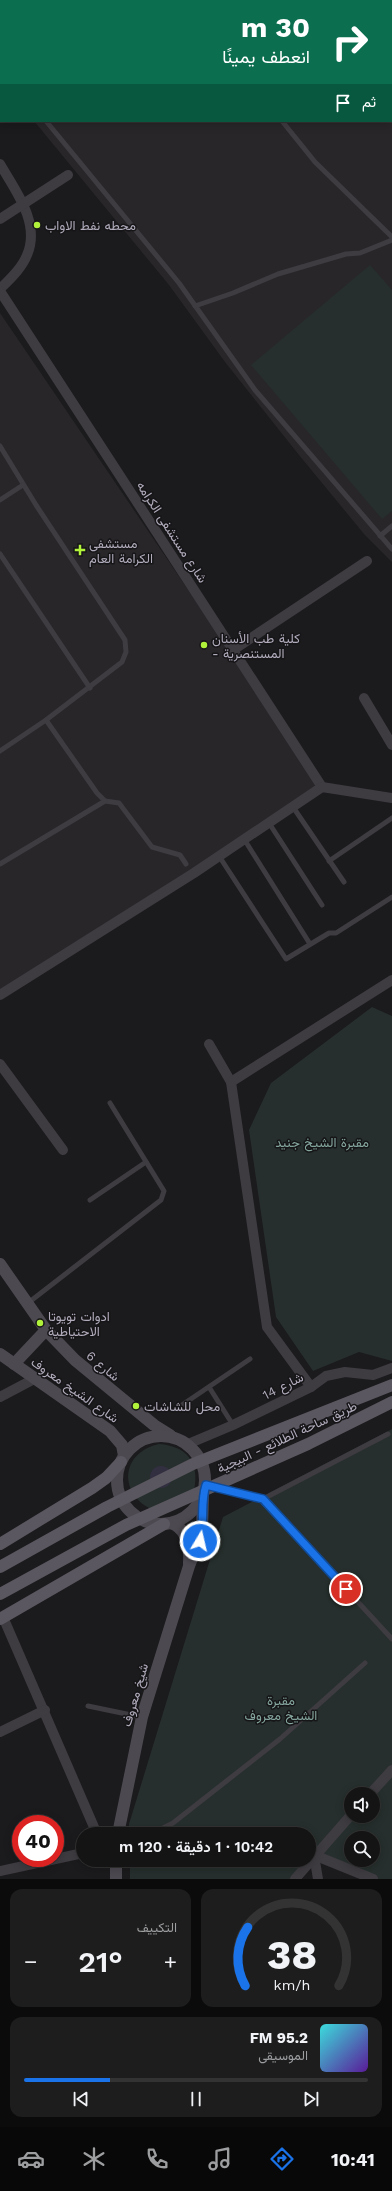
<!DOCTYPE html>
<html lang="ar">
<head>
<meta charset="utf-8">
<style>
	body { margin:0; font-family:"Work Sans",Vazirmatn,sans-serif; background:#1d1d1e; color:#f1f3f6; direction:rtl; height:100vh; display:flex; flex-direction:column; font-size:15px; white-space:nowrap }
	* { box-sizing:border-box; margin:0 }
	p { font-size:13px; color:#9d9ea0 }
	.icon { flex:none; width:22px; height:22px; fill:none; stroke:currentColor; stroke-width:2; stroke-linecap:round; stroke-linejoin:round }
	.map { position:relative; height:1879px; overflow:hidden; direction:ltr }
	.panel { display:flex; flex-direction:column; gap:10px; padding:10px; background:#0b0b0c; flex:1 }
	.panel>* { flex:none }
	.hud { position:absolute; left:0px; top:0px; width:392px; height:122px; box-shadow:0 2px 10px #0003,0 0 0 1px #333334; direction:rtl; background:#0b6e4f; color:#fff; overflow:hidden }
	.controls { position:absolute; left:344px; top:1787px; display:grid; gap:8px }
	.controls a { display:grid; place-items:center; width:36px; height:36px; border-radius:50%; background:#141415; box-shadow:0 2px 10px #0003,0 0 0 1px #333334; font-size:20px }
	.speed { position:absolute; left:12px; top:1815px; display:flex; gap:8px; font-size:20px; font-weight:700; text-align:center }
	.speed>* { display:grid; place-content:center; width:52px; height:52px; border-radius:50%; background:#141415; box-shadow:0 2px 10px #0003,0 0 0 1px #333334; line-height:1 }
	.speed .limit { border:6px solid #d22; background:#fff; color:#111 }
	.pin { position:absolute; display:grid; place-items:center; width:34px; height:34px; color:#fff; margin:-17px; border:2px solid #fff; border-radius:50%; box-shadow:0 1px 4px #0007 }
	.me { position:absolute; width:44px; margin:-22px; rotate:9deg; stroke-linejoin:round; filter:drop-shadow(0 0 3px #0008) }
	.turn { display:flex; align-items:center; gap:14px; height:84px; padding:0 16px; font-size:18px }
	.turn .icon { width:52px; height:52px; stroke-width:2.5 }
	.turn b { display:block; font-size:28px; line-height:34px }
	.then { display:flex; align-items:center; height:38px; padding:0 16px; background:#0003; gap:8px; font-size:15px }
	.big { font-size:30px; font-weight:600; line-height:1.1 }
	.panel .widget { flex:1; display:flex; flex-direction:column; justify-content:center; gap:6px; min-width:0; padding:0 14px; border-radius:12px; background:#1d1d1e }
	.panel .dial { align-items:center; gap:0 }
	.dial svg { height:104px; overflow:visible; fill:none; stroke:#333334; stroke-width:7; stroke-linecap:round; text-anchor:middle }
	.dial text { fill:#f1f3f6; stroke:none }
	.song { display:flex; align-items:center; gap:12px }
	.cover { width:48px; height:48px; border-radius:6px; background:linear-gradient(135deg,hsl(180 70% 55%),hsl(270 70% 35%)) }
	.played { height:4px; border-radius:2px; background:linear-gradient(90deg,#1a73e8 25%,#333334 25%) }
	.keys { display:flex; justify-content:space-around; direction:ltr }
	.heat { display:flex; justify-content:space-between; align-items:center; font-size:22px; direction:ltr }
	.panel .tiles { flex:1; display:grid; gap:10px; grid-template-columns:1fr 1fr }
	.widget:last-child { grid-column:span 2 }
	.trip { position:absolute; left:76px; top:1827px; width:240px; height:40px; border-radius:20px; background:#141415; box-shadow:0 2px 10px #0003,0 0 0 1px #333334; font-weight:600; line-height:40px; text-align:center; direction:rtl }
	.dock { display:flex; height:64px; justify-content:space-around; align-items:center; background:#080808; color:#9d9ea0 }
	.dock .icon { width:28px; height:28px }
	.dock .current { color:#1a73e8 }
	.dock b { font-size:18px; color:#f1f3f6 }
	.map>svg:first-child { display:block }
</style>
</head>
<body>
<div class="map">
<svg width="392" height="1879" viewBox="0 0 392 1879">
	<rect width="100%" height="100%" fill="#1b1a1c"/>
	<g fill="#282629">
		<polygon points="0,0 392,0 392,562 364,534 299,455 225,362 169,285 34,121 391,121 391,1 1,1 1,80"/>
		<polygon points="0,313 322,787 0,992"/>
	</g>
	<g fill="#262f2d" fill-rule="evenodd">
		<polygon points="370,265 392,290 392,511 382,519 251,365"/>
		<polygon points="372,1007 392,1016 392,1361 359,1352 313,1371 276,1317 249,1130 271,1083"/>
		<path d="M392,1429V1879H372L315,1855L294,1879H130V1860H309V1834H129V1824L223,1517ZM351,1794H373V1816H351ZM351,1838H373V1860H351Z"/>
		<path d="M159,1444C187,1446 200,1463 194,1490L155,1511C118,1496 119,1453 159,1444Z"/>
	</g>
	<circle fill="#322f41" cx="161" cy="1477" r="11"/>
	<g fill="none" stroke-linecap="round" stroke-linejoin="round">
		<g stroke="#3e3b41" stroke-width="5">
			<polyline points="197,0 198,1"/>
			<polyline points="0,64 1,65"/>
			<polyline points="46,121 179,283 255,390 392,549"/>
			<polyline points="282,121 315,162 392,237"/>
			<polyline points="195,306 233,293 278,274 346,254 360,253 392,240"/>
			<polyline points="0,446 36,505 125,640 126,652 122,662 46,720"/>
			<polyline points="0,500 23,485"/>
			<polyline points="380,536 392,526"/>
			<polyline points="0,554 90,688"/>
			<polyline points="0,751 46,720 97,793 105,801 119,803 152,847 180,855 186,864"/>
			<polyline points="293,807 344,882"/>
			<polyline points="269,823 322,905"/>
			<polyline points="244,839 310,944"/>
			<polyline points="219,856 286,959 329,933 336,933 392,897"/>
			<polyline points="329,861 392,818"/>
			<polyline points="0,864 105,801"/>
			<polyline points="90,1200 146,1162"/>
			<polyline points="28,1303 161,1200 164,1191 110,1103"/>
			<polyline points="209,1387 233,1425"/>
			<polyline points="179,1407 250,1359"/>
			<polyline points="216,1487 263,1499 392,1639"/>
			<polyline points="263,1499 388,1434"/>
			<polyline points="88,1706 141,1717"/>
			<polyline points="119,1830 153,1833 173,1823 280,1739 365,1663"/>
		</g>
		<g stroke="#3e3b41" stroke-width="10">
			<path d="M0,164C15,190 41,223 27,255C22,268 10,279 0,289"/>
			<polyline points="0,219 68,175"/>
			<polyline points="0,291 322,787"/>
			<polyline points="233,650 367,561"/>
			<polyline points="364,698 392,745"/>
			<polyline points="0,995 194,873 322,787 392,798"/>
			<polyline points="209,1044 231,1082 267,1327 311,1387"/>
			<polyline points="0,1064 63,1150"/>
			<polyline points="231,1082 392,980"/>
			<polyline points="0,1397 36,1378"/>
			<polyline points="188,1444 233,1425 311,1387 326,1376 345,1372 373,1375 392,1368"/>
			<polyline points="3,1617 97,1834"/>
			<polyline points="0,1732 45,1710"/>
			<polyline points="370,1794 392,1770"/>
			<polyline points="314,1855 373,1879"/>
			<polyline points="314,1855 318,1879"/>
			<polyline points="0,1871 83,1853"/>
			<polyline points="295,1879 351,1815"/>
		</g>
		<g stroke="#4d4951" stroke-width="12">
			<polyline points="0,1264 46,1330 75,1360 154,1425 170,1435"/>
			<polyline points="0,1354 110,1431 122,1445 124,1456"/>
			<polyline points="14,1364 46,1330"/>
			<circle cx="161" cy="1480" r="44"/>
			<path d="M171,1523C188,1529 190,1547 189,1563"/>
			<polyline points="118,1834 142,1717 189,1566 202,1532 203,1494"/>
			<polyline points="116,1860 116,1879"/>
		</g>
		<g stroke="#5b5760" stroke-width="12">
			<polyline points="0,1544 92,1488 106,1478 121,1462"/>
			<polyline points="0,1567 107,1507 193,1464 392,1385"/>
			<polyline points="0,1594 126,1525 308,1444 392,1402"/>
			<polyline points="0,1619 164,1524"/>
		</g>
	</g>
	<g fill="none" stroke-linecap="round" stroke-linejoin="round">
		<g stroke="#114b97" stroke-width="10">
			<path id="route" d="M200,1541C205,1522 200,1503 206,1485L263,1499L346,1589"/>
		</g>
		<use href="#route" stroke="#1a73e8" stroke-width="7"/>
	</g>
	<g fill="#b1f33b" stroke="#161517" stroke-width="1.5">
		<circle cx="37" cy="225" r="4"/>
		<path d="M78 544h4v4h4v4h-4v4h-4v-4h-4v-4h4z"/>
		<circle cx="204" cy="645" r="4"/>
		<circle cx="40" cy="1323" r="4"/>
		<circle cx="136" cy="1406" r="4"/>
	</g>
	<g text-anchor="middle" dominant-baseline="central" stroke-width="3" stroke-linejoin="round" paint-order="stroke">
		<g font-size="13" fill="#b2acbc" stroke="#161517" text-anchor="start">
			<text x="45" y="225">محطه نفط الاواب</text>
			<text x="89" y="543">مستشفى<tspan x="89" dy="15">الكرامة العام</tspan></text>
			<text x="212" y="638">كلية طب الأسنان<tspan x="212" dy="15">- المستنصرية</tspan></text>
			<text x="48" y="1316">ادوات تويوتا<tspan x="48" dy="15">الاحتياطية</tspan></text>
			<text x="144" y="1406">محل للشاشات</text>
		</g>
		<g font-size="13" fill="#b2acbc" stroke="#161517">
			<text transform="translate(172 532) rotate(57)">شارع مستشفى الكرامه</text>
			<text transform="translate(103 1366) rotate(40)">شارع 6</text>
			<text transform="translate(283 1386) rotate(-27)">شارع 14</text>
			<text transform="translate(75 1390) rotate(35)">شارع الشيخ معروف</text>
			<text transform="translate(287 1437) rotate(-25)">طريق ساحة الطلائع - البيجية</text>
			<text transform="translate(135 1695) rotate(-74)">شیخ معروف</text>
		</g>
		<g font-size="13" fill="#84a69e" stroke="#161517">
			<text x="322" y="1142">مقبرة الشيخ جنيد</text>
			<text x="281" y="1700">مقبرة<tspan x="281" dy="15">الشيخ معروف</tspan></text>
		</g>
	</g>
</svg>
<div class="controls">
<a><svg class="icon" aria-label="sound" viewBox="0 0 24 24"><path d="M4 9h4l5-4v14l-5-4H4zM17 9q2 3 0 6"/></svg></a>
<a><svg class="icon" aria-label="search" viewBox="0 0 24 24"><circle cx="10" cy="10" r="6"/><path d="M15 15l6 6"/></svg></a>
</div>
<div class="speed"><div class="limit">40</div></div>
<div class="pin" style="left:346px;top:1589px;background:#d93025"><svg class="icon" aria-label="arrive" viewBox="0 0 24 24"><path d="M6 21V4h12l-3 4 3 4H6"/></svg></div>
<svg class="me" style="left:200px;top:1541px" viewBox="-20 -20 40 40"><circle r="17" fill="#1a73e8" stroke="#fff" stroke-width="3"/><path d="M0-11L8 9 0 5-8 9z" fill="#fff"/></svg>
<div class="trip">10:42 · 1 دقيقة · 120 m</div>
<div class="hud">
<div class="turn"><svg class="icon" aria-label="right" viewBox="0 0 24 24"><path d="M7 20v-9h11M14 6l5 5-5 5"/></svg><div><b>30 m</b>انعطف يمينًا</div></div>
<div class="then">ثم<svg class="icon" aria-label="arrive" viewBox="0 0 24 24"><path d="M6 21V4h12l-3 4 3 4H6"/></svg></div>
</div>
</div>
<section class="panel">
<div class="tiles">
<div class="widget dial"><svg viewBox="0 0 100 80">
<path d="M14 69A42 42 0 1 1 86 69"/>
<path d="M14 69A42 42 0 0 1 16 24" stroke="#1a73e8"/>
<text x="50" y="56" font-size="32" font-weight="700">38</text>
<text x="50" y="72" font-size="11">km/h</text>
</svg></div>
<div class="widget"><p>التكييف</p>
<div class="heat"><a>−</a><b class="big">21°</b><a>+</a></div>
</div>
<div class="widget">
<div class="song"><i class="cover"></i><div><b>95.2 FM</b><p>الموسيقى</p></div></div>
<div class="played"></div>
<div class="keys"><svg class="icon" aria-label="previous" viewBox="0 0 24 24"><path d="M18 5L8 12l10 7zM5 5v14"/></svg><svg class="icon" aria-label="pause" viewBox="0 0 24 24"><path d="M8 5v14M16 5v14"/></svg><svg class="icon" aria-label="next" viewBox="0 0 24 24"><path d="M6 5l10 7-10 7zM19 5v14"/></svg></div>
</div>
</div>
</section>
<nav class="dock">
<b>10:41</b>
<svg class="icon current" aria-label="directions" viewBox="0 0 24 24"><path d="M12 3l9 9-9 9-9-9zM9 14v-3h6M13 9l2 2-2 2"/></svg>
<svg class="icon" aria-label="music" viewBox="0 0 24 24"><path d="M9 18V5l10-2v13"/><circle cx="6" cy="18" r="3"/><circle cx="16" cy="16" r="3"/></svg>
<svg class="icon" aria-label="phone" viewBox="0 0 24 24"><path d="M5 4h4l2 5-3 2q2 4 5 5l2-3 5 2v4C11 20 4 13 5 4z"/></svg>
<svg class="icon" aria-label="climate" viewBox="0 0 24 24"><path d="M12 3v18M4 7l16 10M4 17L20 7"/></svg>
<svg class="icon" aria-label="car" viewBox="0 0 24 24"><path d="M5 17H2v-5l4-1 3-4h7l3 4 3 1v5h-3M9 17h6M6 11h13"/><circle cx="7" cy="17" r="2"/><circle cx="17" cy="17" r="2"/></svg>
</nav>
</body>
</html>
